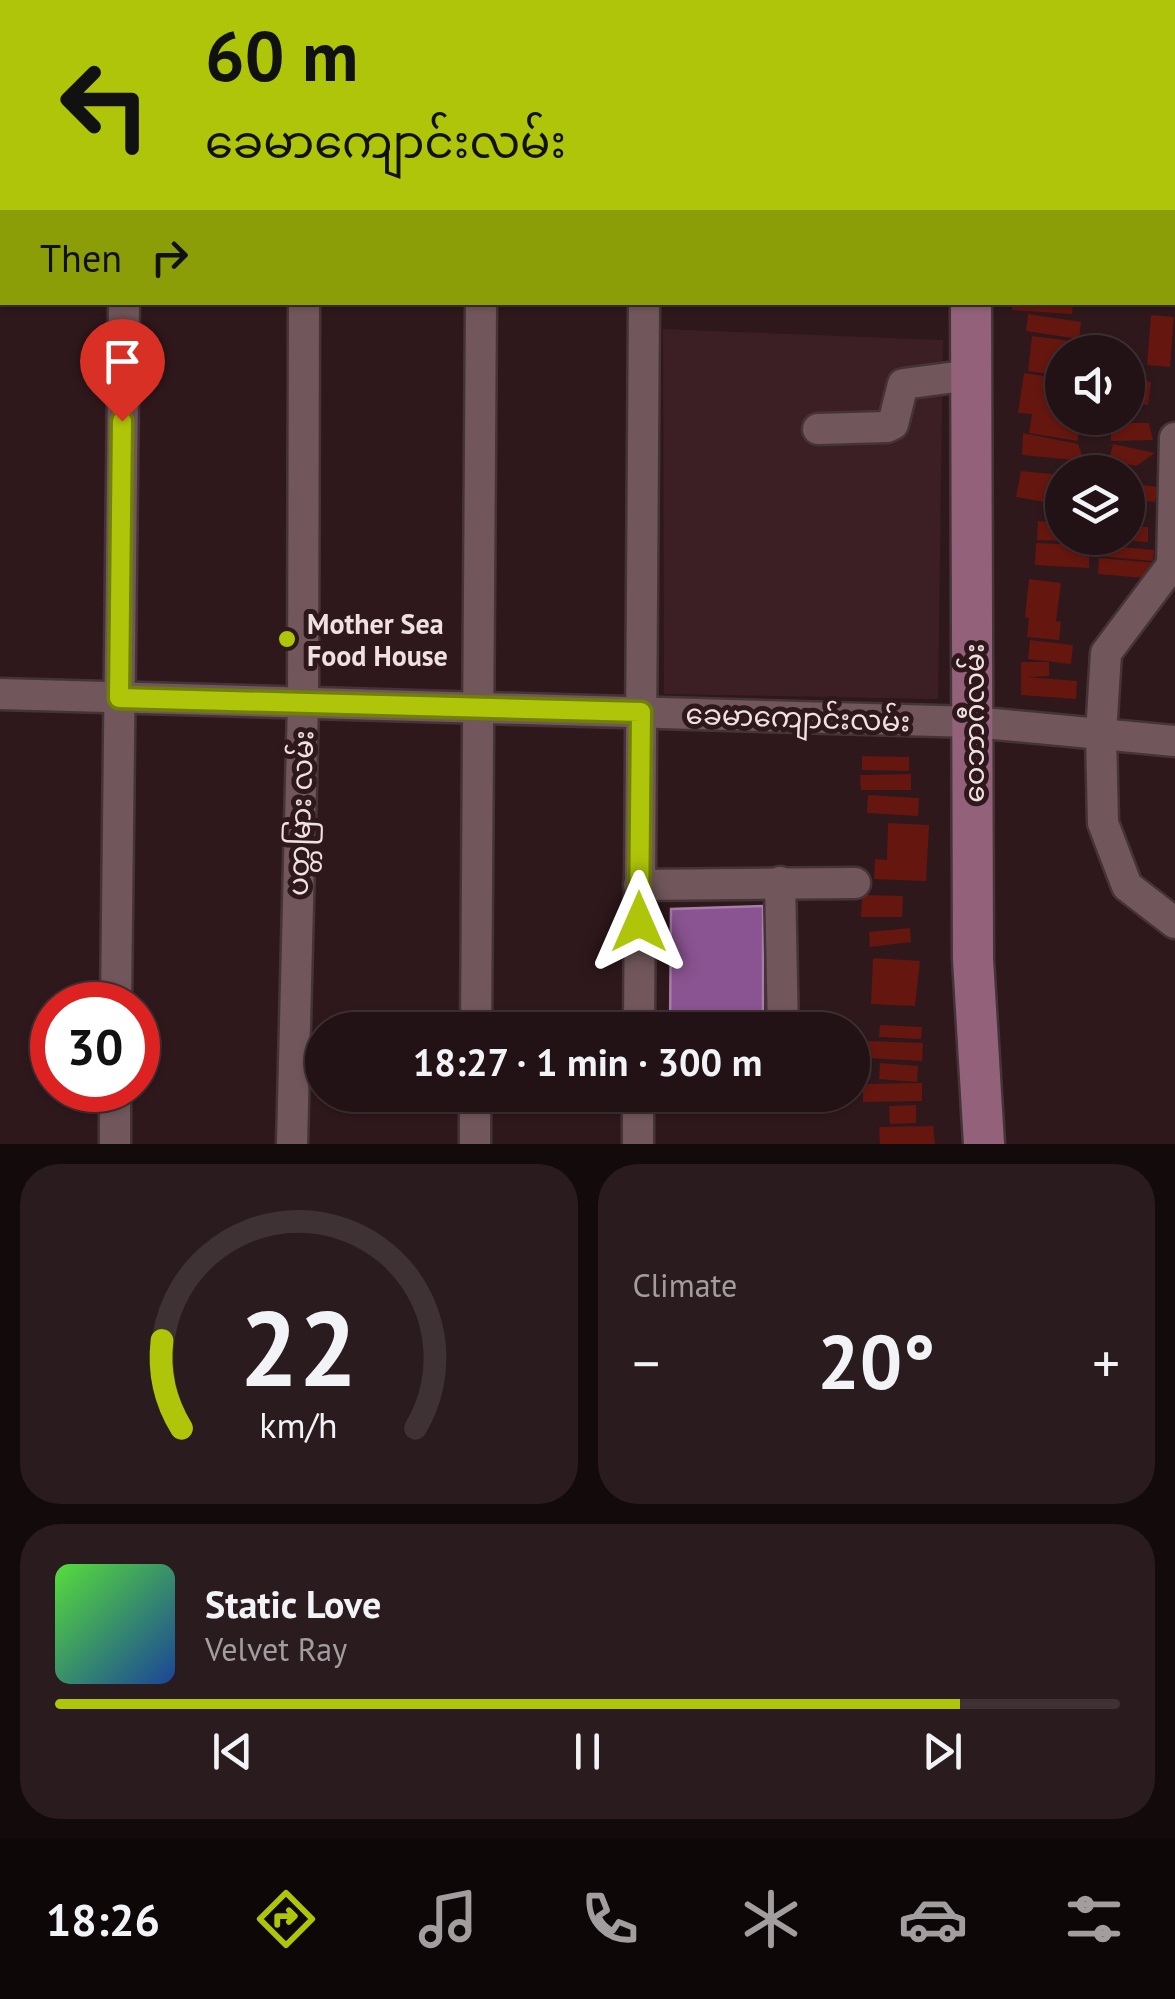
<!DOCTYPE html>
<html lang="en">
<head>
<meta charset="utf-8">
<style>
	body { margin:0; font-family:"PT Sans","Noto Sans Myanmar",sans-serif; background:#2a1b1e; color:#f1f3f6; height:100vh; display:flex; flex-direction:column; font-size:38px; white-space:nowrap }
	* { box-sizing:border-box; margin:0 }
	p { font-size:32px; color:#a29ea0 }
	.icon { flex:none; width:55px; height:55px; fill:none; stroke:currentColor; stroke-width:2; stroke-linecap:round; stroke-linejoin:round }
	.map { position:relative; height:1144px; overflow:hidden }
	.drawer { display:flex; flex-direction:column; gap:20px; padding:20px; background:#130a0c; flex:1 }
	.drawer>* { flex:none }
	.top-card { position:absolute; left:0px; top:0px; width:1175px; height:305px; box-shadow:0 2px 8px #0004,0 0 0 2px #3f3234; background:#aec509; color:#111; overflow:hidden }
	.controls { position:absolute; left:1045px; top:335px; display:grid; gap:20px }
	.controls a { display:grid; place-items:center; width:100px; height:100px; border-radius:50%; background:#221215; box-shadow:0 2px 8px #0004,0 0 0 2px #3f3234; font-size:50px }
	.speed { position:absolute; left:30px; top:982px; display:flex; gap:20px; font-size:50px; font-weight:700; text-align:center }
	.speed>* { display:grid; place-content:center; width:130px; height:130px; border-radius:50%; background:#221215; box-shadow:0 2px 8px #0004,0 0 0 2px #3f3234; line-height:1 }
	.speed .limit { border:15px solid #d22; background:#fff; color:#111 }
	.pin { position:absolute; display:grid; place-items:center; width:85px; height:85px; color:#fff; margin:-102px -42px; border-radius:50% 50% 50% 0; rotate:-45deg; box-shadow:0 0 10px #0007 }
	.pin .icon { rotate:45deg }
	.me { position:absolute; width:110px; margin:-55px; rotate:0deg; stroke-linejoin:round; filter:drop-shadow(0 0 8px #0008) }
	.turn { display:flex; align-items:center; gap:35px; height:210px; padding:0 40px; font-size:45px }
	.turn .icon { width:130px; height:130px; stroke-width:2.5 }
	.turn b { display:block; font-size:70px; line-height:85px }
	.then { display:flex; align-items:center; height:95px; padding:0 40px; background:#0003; gap:20px; font-size:38px }
	.big { font-size:75px; font-weight:700; line-height:1.1 }
	.drawer .card { flex:1; display:flex; flex-direction:column; justify-content:center; gap:15px; min-width:0; padding:0 35px; border-radius:40px; background:#2a1b1e }
	.drawer .dial { align-items:center; gap:0 }
	.dial svg { height:260px; overflow:visible; fill:none; stroke:#3f3234; stroke-width:7; stroke-linecap:round; text-anchor:middle }
	.dial text { fill:#f1f3f6; stroke:none }
	.song { display:flex; align-items:center; gap:30px }
	.cover { width:120px; height:120px; border-radius:15px; background:linear-gradient(135deg,hsl(110 70% 55%),hsl(220 70% 35%)) }
	.played { height:10px; border-radius:5px; background:linear-gradient(90deg,#aec509 85%,#3f3234 85%) }
	.keys { display:flex; justify-content:space-around; direction:ltr }
	.heat { display:flex; justify-content:space-between; align-items:center; font-size:55px; direction:ltr }
	.drawer .tiles { flex:1; display:grid; gap:20px; grid-template-columns:1fr 1fr }
	.card:last-child { grid-column:span 2 }
	.trip { position:absolute; left:305px; top:1012px; width:565px; height:100px; border-radius:50px; background:#221215; box-shadow:0 2px 8px #0004,0 0 0 2px #3f3234; font-weight:700; line-height:100px; text-align:center }
	.tabs { display:flex; height:160px; justify-content:space-around; align-items:center; background:#0e0708; color:#a29ea0 }
	.tabs .icon { width:70px; height:70px }
	.tabs .active { color:#aec509 }
	.tabs b { font-size:45px; color:#f1f3f6 }
	.map>svg:first-child { display:block }
</style>
</head>
<body>
<div class="map">
<svg width="1175" height="1144" viewBox="0 0 1175 1144">
	<rect width="100%" height="100%" fill="#2e181c"/>
	<polygon fill="#3b1f25" points="663,329 943,340 938,699 664,694"/>
	<g fill="#8a5391" stroke="#a87da9" stroke-width="2.5">
		<polygon points="8,0 254,0 8,2"/>
		<polygon points="763,906 763,1030 670,1030 671,909"/>
	</g>
	<g fill="#65160f">
		<polygon points="1012,302 1073,302 1072,314 1012,310"/>
		<polygon points="1028,314 1081,322 1079,339 1026,331"/>
		<polygon points="1151,315 1174,317 1170,367 1147,365"/>
		<polygon points="1032,336 1079,342 1077,352 1062,352 1062,376 1028,371"/>
		<polygon points="1024,373 1062,379 1062,418 1078,418 1078,441 1029,433 1032,414 1018,413"/>
		<polygon points="1128,379 1151,382 1148,405 1128,402"/>
		<polygon points="1111,423 1149,423 1153,440 1111,441"/>
		<polygon points="1023,433 1078,444 1084,461 1022,455"/>
		<polygon points="1113,444 1155,453 1136,466 1109,460"/>
		<polygon points="1021,471 1062,475 1062,505 1016,497"/>
		<polygon points="1128,483 1157,487 1155,502 1128,499"/>
		<polygon points="1128,507 1141,509 1139,522 1128,520"/>
		<polygon points="1038,521 1062,522 1062,538 1092,538 1092,542 1037,540"/>
		<polygon points="1134,527 1148,527 1148,542 1133,541"/>
		<polygon points="1036,543 1089,545 1089,568 1035,565"/>
		<polygon points="1100,545 1154,550 1153,561 1099,556"/>
		<polygon points="1099,558 1157,563 1156,579 1098,574"/>
		<polygon points="1029,579 1061,583 1056,621 1061,622 1059,640 1027,637 1029,618 1025,617"/>
		<polygon points="1030,640 1073,645 1071,664 1028,659"/>
		<polygon points="1021,662 1049,662 1049,676 1027,677 1077,681 1076,699 1021,695"/>
		<polygon points="862,756 909,757 909,771 862,770"/>
		<polygon points="911,774 911,790 861,790 860,775"/>
		<polygon points="868,795 919,798 918,816 867,813"/>
		<polygon points="888,823 929,825 926,881 874,879 875,859 887,860"/>
		<polygon points="862,895 903,896 902,917 861,917"/>
		<polygon points="910,928 911,942 870,947 869,932"/>
		<polygon points="873,958 920,961 915,1006 871,1004"/>
		<polygon points="880,1025 922,1027 921,1039 879,1037"/>
		<polygon points="868,1041 923,1043 922,1061 867,1058"/>
		<polygon points="880,1063 918,1066 917,1082 879,1079"/>
		<polygon points="917,1083 922,1083 922,1101 863,1102 863,1084"/>
		<polygon points="916,1105 916,1123 890,1124 889,1106"/>
		<polygon points="933,1126 935,1144 880,1144 879,1127"/>
	</g>
	<g fill="none" stroke-linecap="round" stroke-linejoin="round">
		<g stroke="#453437" stroke-width="35">
			<g id="minor">
				<polyline points="1168,0 1171,2"/>
				<polyline points="304,2 304,0"/>
				<polyline points="481,2 481,0"/>
				<polyline points="647,2 647,0"/>
				<polyline points="756,2 756,0"/>
				<polyline points="1172,69 1175,56"/>
				<polyline points="1172,178 1175,179"/>
				<polyline points="818,429 887,427 893,424 903,384 971,375"/>
				<polyline points="1175,438 1172,565 1175,565"/>
				<polyline points="1172,565 1106,653 1101,734 1103,823 1127,886 1175,923"/>
				<polyline points="0,694 973,722 1175,741"/>
				<polyline points="780,882 783,1030"/>
				<polyline points="639,885 855,883"/>
				<polyline points="116,1005 124,302"/>
				<polyline points="476,1030 481,302"/>
				<polyline points="639,1030 644,302"/>
				<polyline points="852,1071 854,1071"/>
				<polyline points="115,1144 115,1090"/>
				<polyline points="292,1144 303,703 304,302"/>
				<polyline points="475,1144 475,1095"/>
				<polyline points="638,1144 638,1095"/>
			</g>
		</g>
		<g stroke="#453437" stroke-width="45">
			<g id="major">
				<polyline points="969,0 969,2"/>
				<polyline points="971,302 973,959 984,1144"/>
			</g>
		</g>
		<use href="#minor" stroke="#71575b" stroke-width="30"/>
		<use href="#major" stroke="#93627a" stroke-width="40"/>
	</g>
	<g fill="none" stroke-linecap="round" stroke-linejoin="round">
		<g stroke="#718006" stroke-width="25">
			<polyline id="route" points="122,421 119,698 641,712 639,922"/>
		</g>
		<use href="#route" stroke="#aec509" stroke-width="18"/>
	</g>
	<circle fill="#aec509" stroke="#2e181c" stroke-width="4" cx="287" cy="639" r="10"/>
	<g text-anchor="middle" dominant-baseline="central" stroke-width="10" stroke-linejoin="round" paint-order="stroke">
		<g font-size="28" font-weight="bold" fill="#efe0e2" stroke="#2e181c" text-anchor="start">
			<text x="307" y="623">Mother Sea<tspan x="307" dy="32">Food House</tspan></text>
		</g>
		<g font-size="28" fill="#efe0e2" stroke="#2e181c">
			<text transform="translate(798 717) rotate(2)">ခေမာကျောင်းလမ်း</text>
			<text transform="translate(973 723) rotate(-90)">ဝေဘာဂီလမ်း</text>
			<text transform="translate(300 813) rotate(-88)">ပတ္တမြား လမ်း</text>
		</g>
	</g>
</svg>
<div class="controls">
<a><svg class="icon" aria-label="sound" viewBox="0 0 24 24"><path d="M4 9h4l5-4v14l-5-4H4zM17 9q2 3 0 6"/></svg></a>
<a><svg class="icon" aria-label="layers" viewBox="0 0 24 24"><path d="M12 4l9 5-9 5-9-5zM3 14l9 5 9-5"/></svg></a>
</div>
<div class="speed"><div class="limit">30</div></div>
<div class="pin" style="left:122px;top:421px;background:#d93025"><svg class="icon" aria-label="arrive" viewBox="0 0 24 24"><path d="M6 21V4h12l-3 4 3 4H6"/></svg></div>
<svg class="me" style="left:639px;top:922px" viewBox="-20 -20 40 40"><path d="M0-17L14 15 0 8-14 15z" fill="#aec509" stroke="#fff" stroke-width="4"/></svg>
<div class="trip">18:27 · 1 min · 300 m</div>
<div class="top-card">
<div class="turn"><svg class="icon" aria-label="left" viewBox="0 0 24 24"><path d="M17 20v-9H6M10 6l-5 5 5 5"/></svg><div><b>60 m</b>ခေမာကျောင်းလမ်း</div></div>
<div class="then">Then<svg class="icon" aria-label="right" viewBox="0 0 24 24"><path d="M7 20v-9h11M14 6l5 5-5 5"/></svg></div>
</div>
</div>
<section class="drawer">
<div class="tiles">
<div class="card dial"><svg viewBox="0 0 100 80">
<path d="M14 69A42 42 0 1 1 86 69"/>
<path d="M14 69A42 42 0 0 1 8 42" stroke="#aec509"/>
<text x="50" y="56" font-size="32" font-weight="700">22</text>
<text x="50" y="72" font-size="11">km/h</text>
</svg></div>
<div class="card"><p>Climate</p>
<div class="heat"><a>−</a><b class="big">20°</b><a>+</a></div>
</div>
<div class="card">
<div class="song"><i class="cover"></i><div><b>Static Love</b><p>Velvet Ray</p></div></div>
<div class="played"></div>
<div class="keys"><svg class="icon" aria-label="previous" viewBox="0 0 24 24"><path d="M18 5L8 12l10 7zM5 5v14"/></svg><svg class="icon" aria-label="pause" viewBox="0 0 24 24"><path d="M8 5v14M16 5v14"/></svg><svg class="icon" aria-label="next" viewBox="0 0 24 24"><path d="M6 5l10 7-10 7zM19 5v14"/></svg></div>
</div>
</div>
</section>
<nav class="tabs">
<b>18:26</b>
<svg class="icon active" aria-label="directions" viewBox="0 0 24 24"><path d="M12 3l9 9-9 9-9-9zM9 14v-3h6M13 9l2 2-2 2"/></svg>
<svg class="icon" aria-label="music" viewBox="0 0 24 24"><path d="M9 18V5l10-2v13"/><circle cx="6" cy="18" r="3"/><circle cx="16" cy="16" r="3"/></svg>
<svg class="icon" aria-label="phone" viewBox="0 0 24 24"><path d="M5 4h4l2 5-3 2q2 4 5 5l2-3 5 2v4C11 20 4 13 5 4z"/></svg>
<svg class="icon" aria-label="climate" viewBox="0 0 24 24"><path d="M12 3v18M4 7l16 10M4 17L20 7"/></svg>
<svg class="icon" aria-label="car" viewBox="0 0 24 24"><path d="M5 17H2v-5l4-1 3-4h7l3 4 3 1v5h-3M9 17h6M6 11h13"/><circle cx="7" cy="17" r="2"/><circle cx="17" cy="17" r="2"/></svg>
<svg class="icon" aria-label="filters" viewBox="0 0 24 24"><path d="M4 7h16M4 17h16"/><circle cx="9" cy="7" r="2"/><circle cx="15" cy="17" r="2"/></svg>
</nav>
</body>
</html>
